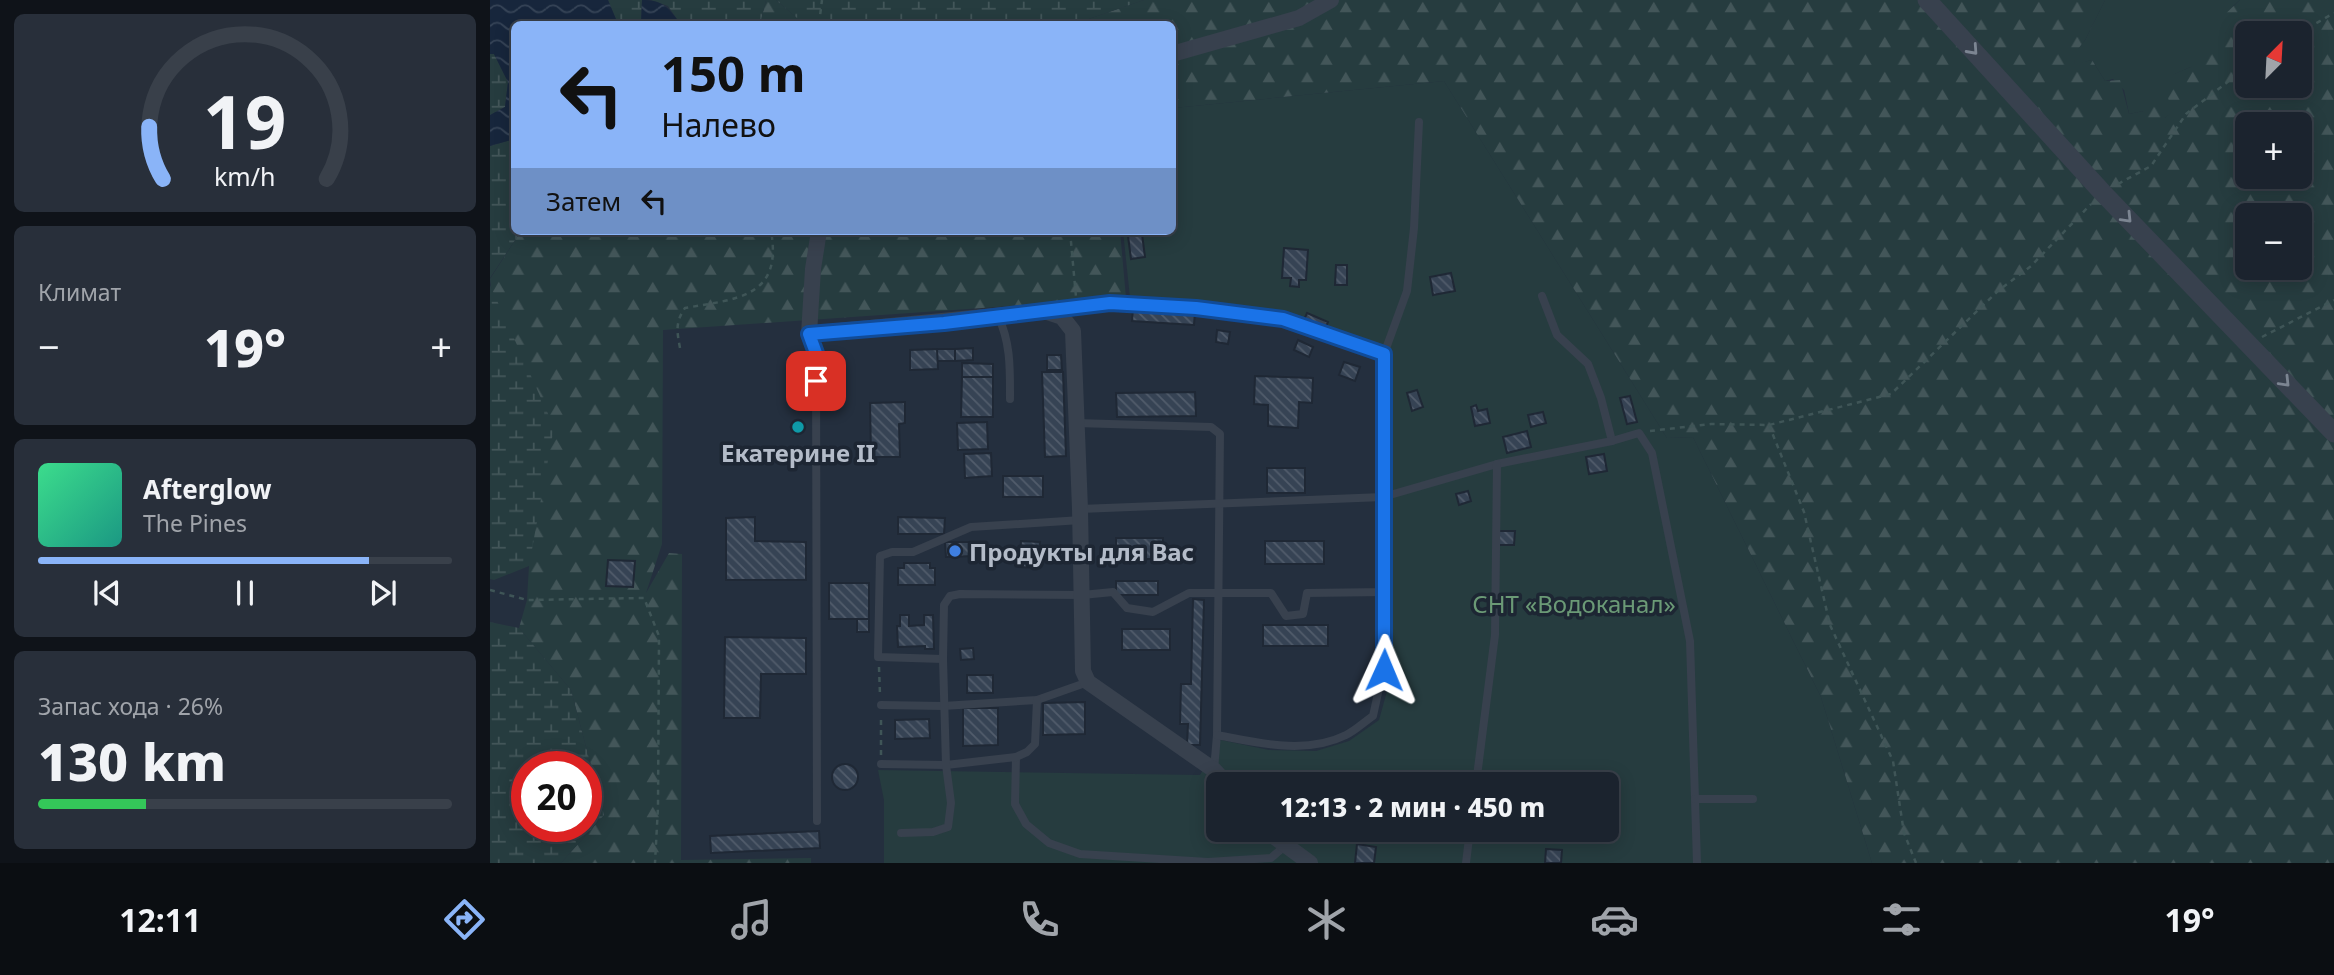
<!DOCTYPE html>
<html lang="ru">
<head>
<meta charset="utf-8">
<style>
	body { margin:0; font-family:"Noto Sans",sans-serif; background:#282f3a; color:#f1f3f6; height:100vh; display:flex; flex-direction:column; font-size:26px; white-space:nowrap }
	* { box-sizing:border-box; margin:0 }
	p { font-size:23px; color:#a0a4aa }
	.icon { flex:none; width:38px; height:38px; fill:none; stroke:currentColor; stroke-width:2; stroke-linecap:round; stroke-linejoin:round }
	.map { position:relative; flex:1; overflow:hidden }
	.side { display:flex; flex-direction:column; gap:14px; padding:14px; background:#0f1319; width:490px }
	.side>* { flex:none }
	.hud { position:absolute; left:21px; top:21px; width:665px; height:214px; border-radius:10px; box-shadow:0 4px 18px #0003,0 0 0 2px #39404a; background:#8ab4f8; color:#111; overflow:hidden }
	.needle { width:46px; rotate:24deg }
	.fabs { position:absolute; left:1745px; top:21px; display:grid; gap:14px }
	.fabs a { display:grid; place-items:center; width:77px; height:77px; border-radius:10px; background:#1b232e; box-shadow:0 4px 18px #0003,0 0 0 2px #39404a; font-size:35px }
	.speed { position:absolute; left:21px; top:751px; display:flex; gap:14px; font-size:35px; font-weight:700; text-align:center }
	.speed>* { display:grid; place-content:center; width:91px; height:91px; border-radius:50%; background:#1b232e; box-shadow:0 4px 18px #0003,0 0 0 2px #39404a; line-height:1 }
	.speed .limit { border:10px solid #d22; background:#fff; color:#111 }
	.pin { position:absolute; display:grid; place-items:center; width:60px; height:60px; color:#fff; margin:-30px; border-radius:14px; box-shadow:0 4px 10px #0006 }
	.me { position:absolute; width:77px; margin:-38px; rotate:1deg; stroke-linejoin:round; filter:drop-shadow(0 0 5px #0008) }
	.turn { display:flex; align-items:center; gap:24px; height:147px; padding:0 35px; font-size:32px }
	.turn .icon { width:91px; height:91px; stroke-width:2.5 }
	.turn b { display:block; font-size:49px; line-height:60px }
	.then { display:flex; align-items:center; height:66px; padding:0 35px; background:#0003; gap:14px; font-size:26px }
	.big { font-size:52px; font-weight:800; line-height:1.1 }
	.side .card { flex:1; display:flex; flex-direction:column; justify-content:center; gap:10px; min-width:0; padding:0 24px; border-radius:10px; background:#282f3a }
	.side .dial { align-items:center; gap:0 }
	.dial svg { height:182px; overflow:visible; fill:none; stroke:#39404a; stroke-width:7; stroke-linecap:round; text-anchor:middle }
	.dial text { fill:#f1f3f6; stroke:none }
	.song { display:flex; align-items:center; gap:21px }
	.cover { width:84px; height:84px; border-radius:10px; background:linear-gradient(135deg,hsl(150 70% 55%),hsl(170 70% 35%)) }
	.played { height:7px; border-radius:4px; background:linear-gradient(90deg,#8ab4f8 80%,#39404a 80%) }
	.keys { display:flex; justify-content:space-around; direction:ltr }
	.heat { display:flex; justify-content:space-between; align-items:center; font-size:38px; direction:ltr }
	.charge { height:10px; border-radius:5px; background:linear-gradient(90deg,#34c759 26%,#39404a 0) }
	.trip { position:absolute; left:716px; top:772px; width:413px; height:70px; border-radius:10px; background:#1b232e; box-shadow:0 4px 18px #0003,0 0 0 2px #39404a; font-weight:800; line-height:70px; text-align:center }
	.tab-bar { display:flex; height:112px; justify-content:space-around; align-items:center; background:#0b0e12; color:#a0a4aa }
	.tab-bar .icon { width:49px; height:49px }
	.tab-bar .current { color:#8ab4f8 }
	.tab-bar b { font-size:32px; color:#f1f3f6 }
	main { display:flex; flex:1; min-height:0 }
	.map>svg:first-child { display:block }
</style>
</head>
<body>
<main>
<section class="side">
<div class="card dial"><svg viewBox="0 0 100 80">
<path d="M14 69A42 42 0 1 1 86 69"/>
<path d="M14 69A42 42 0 0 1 8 46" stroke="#8ab4f8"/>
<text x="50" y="56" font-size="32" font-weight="700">19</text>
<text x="50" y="72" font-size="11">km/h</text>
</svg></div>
<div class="card"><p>Климат</p>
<div class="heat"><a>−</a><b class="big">19°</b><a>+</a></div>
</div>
<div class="card">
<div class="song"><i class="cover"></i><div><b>Afterglow</b><p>The Pines</p></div></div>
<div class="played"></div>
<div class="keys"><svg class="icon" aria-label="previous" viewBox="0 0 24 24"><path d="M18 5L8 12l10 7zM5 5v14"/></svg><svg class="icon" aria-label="pause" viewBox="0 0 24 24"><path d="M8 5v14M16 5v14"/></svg><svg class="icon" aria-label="next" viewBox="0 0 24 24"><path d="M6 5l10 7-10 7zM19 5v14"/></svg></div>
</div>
<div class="card"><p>Запас хода · 26%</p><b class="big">130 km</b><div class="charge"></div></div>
</section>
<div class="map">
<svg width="1844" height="863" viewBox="0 0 1844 863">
	<defs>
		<pattern id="forest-firs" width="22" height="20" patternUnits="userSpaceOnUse" patternTransform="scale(1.75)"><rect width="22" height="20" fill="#263c3f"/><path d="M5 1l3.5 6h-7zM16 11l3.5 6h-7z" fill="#435659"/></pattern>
		<pattern id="wetland-marsh" width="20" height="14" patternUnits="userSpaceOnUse" patternTransform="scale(1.75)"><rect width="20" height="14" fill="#263c3f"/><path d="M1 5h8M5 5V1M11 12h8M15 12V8" fill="none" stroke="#435659"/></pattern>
		<pattern id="water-waves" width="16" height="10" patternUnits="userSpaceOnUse" patternTransform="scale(1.75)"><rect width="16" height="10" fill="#17263c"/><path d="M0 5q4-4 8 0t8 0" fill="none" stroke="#364457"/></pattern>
		<pattern id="building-back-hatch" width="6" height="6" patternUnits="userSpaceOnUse" patternTransform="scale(1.75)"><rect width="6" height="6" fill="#364354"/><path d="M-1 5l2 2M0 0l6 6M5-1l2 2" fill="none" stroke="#515c6b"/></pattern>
	</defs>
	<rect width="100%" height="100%" fill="#242f3e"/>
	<g fill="#263c3f" fill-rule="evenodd">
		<polygon points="1615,0 1750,0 1743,6 1736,32 1701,67 1683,75 1682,113 1675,118 1654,111 1639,114 1634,90 1623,79 1615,81 1602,60 1585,65 1583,54 1595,40"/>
		<path d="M954,81L1177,438L1203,437L1331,697L1382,863H394V800L388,770L710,775L731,740L779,750L826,751L859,741L889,720L902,673L901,352L793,313L709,302L640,298L633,231H682L683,108ZM728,784H1116V830H728Z"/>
	</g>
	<g fill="url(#forest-firs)" fill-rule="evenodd">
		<polygon points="276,0 286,0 314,24 270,24"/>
		<path d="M654,0H1615L1595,40L1584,54L1585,64L1602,60L1615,81L1630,80L1639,114L1654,111L1664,102L1675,118L1682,112L1674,84L1682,75L1701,67L1707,53L1736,32L1729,20L1750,0H1844V863H1382L1331,697L1203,437L1177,438L954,81L683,108L682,24H584ZM1757,33H1810V86H1757ZM1757,124H1810V177H1757ZM1757,215H1810V268H1757Z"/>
		<polygon points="31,231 630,231 636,298 173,330 172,544 156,593 179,553 192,554 191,860 321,858 321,863 71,863 114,815 81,690 29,628 37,600 39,566 0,279"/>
	</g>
	<g fill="url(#wetland-marsh)" fill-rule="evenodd">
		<polygon points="118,0 152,0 151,24 128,24"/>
		<polygon points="161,0 276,0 270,24 185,24 189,22 178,6"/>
		<polygon points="286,0 654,0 584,24 314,24"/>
		<polygon points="0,54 4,54 18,82 15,107 0,115"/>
		<polygon points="24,139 24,231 31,231 0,278 0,146"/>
		<polygon points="0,285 64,427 39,566 4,580 0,579"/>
		<path d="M0,622L29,628L81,690L114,815L71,863H0ZM96,766V826H37V766Z"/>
	</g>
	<g fill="url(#water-waves)">
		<polygon points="0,0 118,0 128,24 24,24 24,139 0,146 0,115 15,107 18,82 4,54 0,54"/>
		<path d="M152,0C172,0 178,7 189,22L185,24H151Z"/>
	</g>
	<g fill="url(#building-back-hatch)" stroke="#1f2835" stroke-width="2">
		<polygon points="652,234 655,257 641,259 638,236"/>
		<polygon points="794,248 818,250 816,280 809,280 809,287 800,286 801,278 792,278"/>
		<polygon points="846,265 857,265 857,285 845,285"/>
		<polygon points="961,273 965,291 943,295 940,277"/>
		<polygon points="643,308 705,312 704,325 642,321"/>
		<polygon points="817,313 838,322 834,331 813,322"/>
		<polygon points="727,330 740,332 738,344 726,342"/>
		<polygon points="808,340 823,347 819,357 804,350"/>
		<polygon points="483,348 483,360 465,361 465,349"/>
		<rect x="447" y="349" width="18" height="12"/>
		<polygon points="447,349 448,369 420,370 420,350"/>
		<polygon points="557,355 571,355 572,370 557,370"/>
		<polygon points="854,362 870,367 865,381 849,375"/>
		<polygon points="472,363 503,364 503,377 472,377"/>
		<polygon points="552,372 573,372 576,456 555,457"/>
		<polygon points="765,376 823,378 822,403 809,402 808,428 778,426 778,405 764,404"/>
		<polygon points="472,377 503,377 503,417 471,417"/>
		<polygon points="927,390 933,407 922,411 917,393"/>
		<polygon points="705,392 706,416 627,417 626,393"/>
		<polygon points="1140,396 1147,422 1137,424 1130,398"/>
		<polygon points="415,402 415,423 409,424 410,457 381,457 380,403"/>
		<polygon points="986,405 988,411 997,409 1000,423 985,426 981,407"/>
		<polygon points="1053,412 1056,423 1041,427 1038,415"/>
		<polygon points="497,422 498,449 468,450 467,423"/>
		<polygon points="1037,431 1041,447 1017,453 1013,437"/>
		<polygon points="501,453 502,476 475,478 474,454"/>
		<polygon points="1114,454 1117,471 1099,474 1096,457"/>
		<rect x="777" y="468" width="38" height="25"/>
		<rect x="513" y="476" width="40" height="21"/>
		<polygon points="978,491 981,501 969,505 966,494"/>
		<polygon points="265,517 265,541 316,542 316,580 236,580 236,518"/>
		<polygon points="408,517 455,518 454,534 408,534"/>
		<polygon points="1009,531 1025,531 1024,545 1009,545"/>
		<rect x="626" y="538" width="47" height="21"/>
		<polygon points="531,541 550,542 548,568 529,567"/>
		<rect x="775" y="541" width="59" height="23"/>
		<polygon points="455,542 485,542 485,556 456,557"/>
		<polygon points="118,560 145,561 143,587 116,586"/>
		<polygon points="414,563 440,563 440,568 445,568 445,585 408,585 408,568 414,568"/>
		<rect x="626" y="581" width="42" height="14"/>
		<rect x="339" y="583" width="40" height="36"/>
		<polygon points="703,599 714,600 710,745 697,745 698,724 690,724 691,684 701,684"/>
		<polygon points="410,615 419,615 419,626 434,625 434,615 443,615 444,649 435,649 435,646 408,647 407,626 410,626"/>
		<rect x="367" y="619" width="12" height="13"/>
		<rect x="773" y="625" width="65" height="21"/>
		<rect x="632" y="629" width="48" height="21"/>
		<polygon points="235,637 316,638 316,674 271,674 270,718 234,718"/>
		<polygon points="483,648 484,659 471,660 470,649"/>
		<rect x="477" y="675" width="26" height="18"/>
		<polygon points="595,702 595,734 553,735 553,703"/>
		<polygon points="473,708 508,708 508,745 473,746"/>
		<polygon points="439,719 440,738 405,739 405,720"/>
		<circle cx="355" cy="777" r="13"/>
		<polygon points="329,831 330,848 221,853 220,836"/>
		<polygon points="867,844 886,847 884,863 865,863"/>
		<polygon points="1056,849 1072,850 1071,863 1055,863"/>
	</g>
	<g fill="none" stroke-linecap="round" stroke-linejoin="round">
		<g stroke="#3f5557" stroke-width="2.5" stroke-dasharray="5 5" stroke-linecap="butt">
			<polyline points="329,24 332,0"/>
			<polyline points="1809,33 1844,13"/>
			<polyline points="1628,184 1661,166 1696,114 1757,67"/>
			<polyline points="580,231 586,297"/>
			<polyline points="1772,337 1844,300"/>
			<path d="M190,348C187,332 185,322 195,308C246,299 293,298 281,231"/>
			<polyline points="1279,425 1314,512 1340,625 1403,761 1414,833 1426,863"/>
			<polyline points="1160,431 1221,424 1279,425 1401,394 1509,290 1541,266 1601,204"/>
			<polyline points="0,590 37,600 154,598 169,636 168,807 165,863"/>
			<polyline points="389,667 390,695"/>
			<polyline points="391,755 391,716"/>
		</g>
		<g stroke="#38414e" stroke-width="8">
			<polyline points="1052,296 1067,335 1098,364 1111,398 1122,441"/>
			<polyline points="564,310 620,303 707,308 793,319 894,354 893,497 1007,464 1122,441 1149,433 1162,453 1200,641 1207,863"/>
			<path d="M508,316C521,343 520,370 520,399"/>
			<polyline points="319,334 326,353 327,821"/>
			<polyline points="894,354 917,291 924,228 929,122"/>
			<polyline points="586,423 721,427 730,434 727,735 724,770"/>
			<polyline points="453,659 388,657 390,556 402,552 423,552 481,527 591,520"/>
			<polyline points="391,705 453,706 547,700 598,682"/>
			<path d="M727,735C769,743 816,755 856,735C866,730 874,722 883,716L893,670L895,592"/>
			<polyline points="526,757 525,804 536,824 559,843 590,854 718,862 781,858 796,845"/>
			<polyline points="391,764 456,765 526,757 537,752 545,744 547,700"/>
			<polyline points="986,784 1005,635 1007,464"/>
			<polyline points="1205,799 1263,799"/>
			<polyline points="411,833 443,832 458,827 461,803 456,765 453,659 454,605 460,596 470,594 592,595 623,592 637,608 663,612 699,593 781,593 796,616 813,614 817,593 895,592 893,497 590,509"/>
			<polyline points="976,863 980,830"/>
		</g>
		<g stroke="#38414e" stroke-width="16">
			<polyline points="682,54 809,18 841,0"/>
			<polyline points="329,231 323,269 319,334 554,311 572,317 583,331 590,509 593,671 598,682 724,770 737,784"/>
			<polyline points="775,830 820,863"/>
		</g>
		<polyline stroke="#38414e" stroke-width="19" points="1437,0 1612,192 1844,433"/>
	</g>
	<defs><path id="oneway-chevron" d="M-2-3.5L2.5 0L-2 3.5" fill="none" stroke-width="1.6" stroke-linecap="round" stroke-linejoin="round" transform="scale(1.75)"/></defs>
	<g stroke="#7c8592">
		<use href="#oneway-chevron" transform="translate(1483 50) rotate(48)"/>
		<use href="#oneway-chevron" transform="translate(1637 218) rotate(46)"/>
		<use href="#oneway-chevron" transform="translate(1795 382) rotate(46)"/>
	</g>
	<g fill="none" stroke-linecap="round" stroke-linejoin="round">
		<g stroke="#114b97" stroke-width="18">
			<polyline id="route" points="326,381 326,353 319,334 454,323 620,303 706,308 793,319 894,354 894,670"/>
		</g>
		<use href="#route" stroke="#1a73e8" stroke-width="12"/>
	</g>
	<circle fill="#0f9aa8" stroke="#1d2633" stroke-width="2.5" cx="308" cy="427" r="7"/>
	<circle fill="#3f7fe0" stroke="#1d2633" stroke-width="2.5" cx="465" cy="551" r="7"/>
	<g text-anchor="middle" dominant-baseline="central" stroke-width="7" stroke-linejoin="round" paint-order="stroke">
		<g font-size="24" font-weight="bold" fill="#b4bcc9" stroke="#1d2633">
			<text x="308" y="452">Екатерине II</text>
			<text x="479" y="551" text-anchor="start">Продукты для Вас</text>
		</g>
		<g font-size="24" fill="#6b9a76" stroke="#1d2633">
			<text x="1084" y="603">СНТ «Водоканал»</text>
		</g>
	</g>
</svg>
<div class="fabs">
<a><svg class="needle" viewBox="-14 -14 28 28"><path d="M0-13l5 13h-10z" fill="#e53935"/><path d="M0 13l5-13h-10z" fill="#a0a4aa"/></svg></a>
<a>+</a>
<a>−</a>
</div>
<div class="speed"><div class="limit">20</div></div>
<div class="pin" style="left:326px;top:381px;background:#d93025"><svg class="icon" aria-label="arrive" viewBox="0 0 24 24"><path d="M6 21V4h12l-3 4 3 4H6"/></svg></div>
<svg class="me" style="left:894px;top:670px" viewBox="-20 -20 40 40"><path d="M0-17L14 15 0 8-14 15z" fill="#1a73e8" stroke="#fff" stroke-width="4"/></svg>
<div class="trip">12:13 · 2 мин · 450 m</div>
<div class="hud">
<div class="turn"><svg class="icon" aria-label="left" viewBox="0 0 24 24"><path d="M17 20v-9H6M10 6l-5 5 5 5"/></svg><div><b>150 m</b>Налево</div></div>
<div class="then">Затем<svg class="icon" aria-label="left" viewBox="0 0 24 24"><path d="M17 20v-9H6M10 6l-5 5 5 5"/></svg></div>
</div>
</div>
</main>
<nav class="tab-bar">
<b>12:11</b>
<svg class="icon current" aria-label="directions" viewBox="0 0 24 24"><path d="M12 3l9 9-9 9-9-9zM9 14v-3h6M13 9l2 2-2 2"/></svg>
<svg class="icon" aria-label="music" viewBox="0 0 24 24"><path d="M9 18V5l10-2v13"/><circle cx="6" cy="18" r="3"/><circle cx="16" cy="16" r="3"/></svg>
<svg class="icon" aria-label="phone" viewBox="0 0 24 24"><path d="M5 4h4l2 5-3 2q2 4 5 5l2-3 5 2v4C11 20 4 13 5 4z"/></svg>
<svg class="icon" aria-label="climate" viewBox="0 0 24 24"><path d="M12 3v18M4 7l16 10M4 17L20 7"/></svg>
<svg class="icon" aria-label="car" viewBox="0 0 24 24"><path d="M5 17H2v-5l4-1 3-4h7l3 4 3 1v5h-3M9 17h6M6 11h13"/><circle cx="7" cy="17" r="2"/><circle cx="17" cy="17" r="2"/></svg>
<svg class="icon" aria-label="filters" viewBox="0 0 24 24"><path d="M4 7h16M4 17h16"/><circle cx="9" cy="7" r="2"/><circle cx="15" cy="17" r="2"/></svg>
<b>19°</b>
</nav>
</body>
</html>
